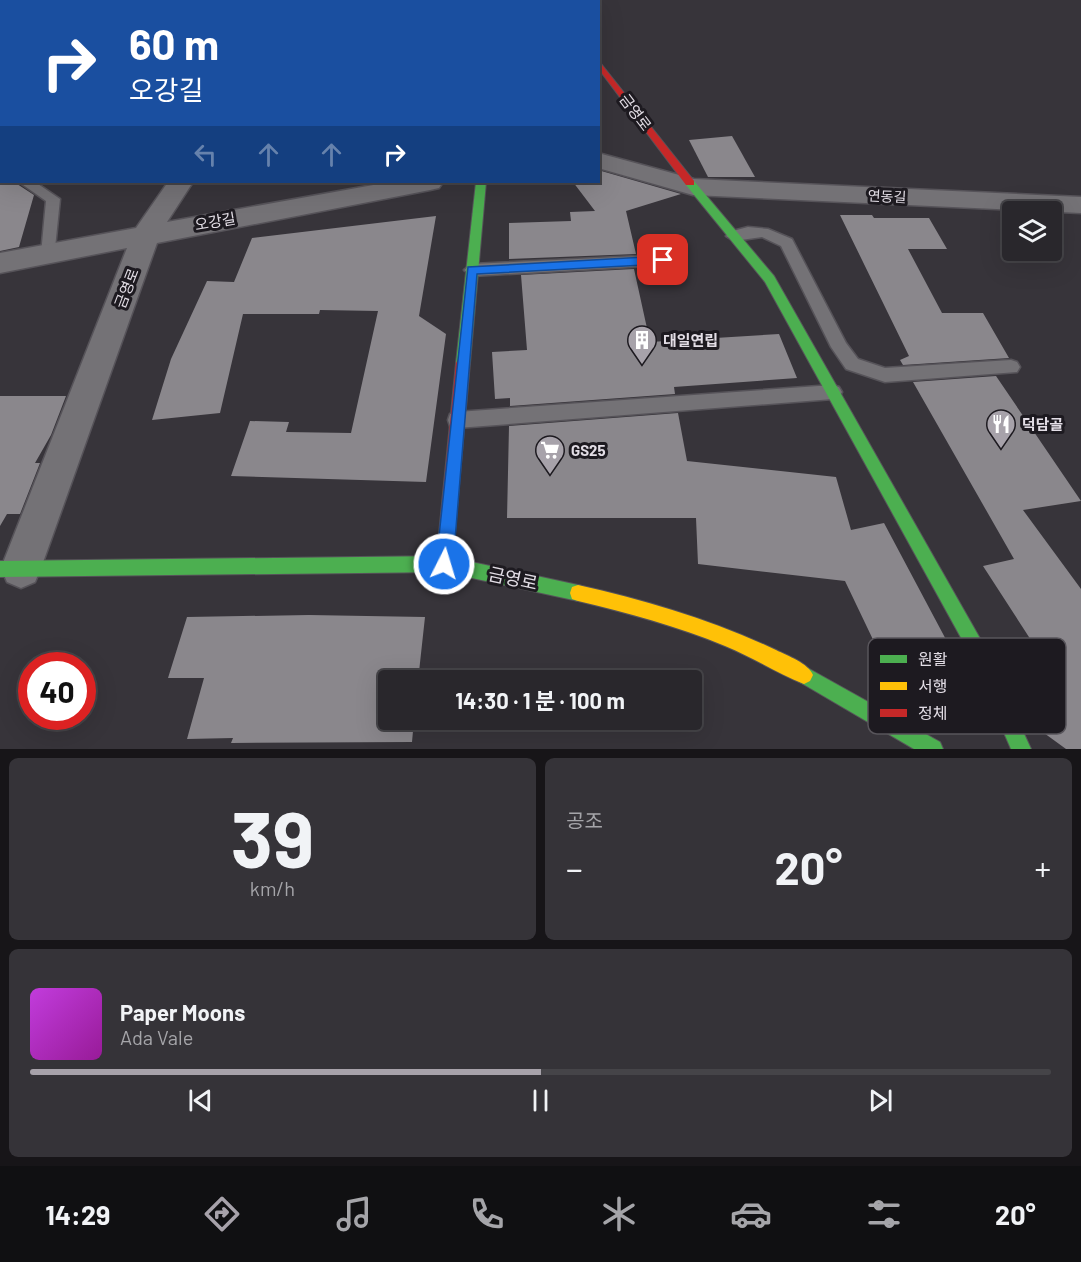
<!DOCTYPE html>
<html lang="ko">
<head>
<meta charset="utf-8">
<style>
	body { margin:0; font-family:Barlow,"Noto Sans KR",sans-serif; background:#353338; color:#f1f3f6; height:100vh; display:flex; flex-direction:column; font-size:22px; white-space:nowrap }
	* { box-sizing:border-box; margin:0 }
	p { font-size:20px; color:#a5a5a9 }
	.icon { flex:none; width:33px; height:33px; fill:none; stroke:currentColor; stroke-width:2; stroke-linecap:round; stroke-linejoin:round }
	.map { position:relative; height:749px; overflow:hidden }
	.side { display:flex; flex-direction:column; gap:9px; padding:9px; background:#171518; flex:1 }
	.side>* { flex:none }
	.hud { position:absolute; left:0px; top:0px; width:600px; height:183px; box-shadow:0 6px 24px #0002,0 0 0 2px #454448; background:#1a4fa0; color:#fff; overflow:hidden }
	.controls { position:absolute; left:1002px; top:201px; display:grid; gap:12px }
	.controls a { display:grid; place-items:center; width:60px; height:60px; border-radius:6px; background:#29272c; box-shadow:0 6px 24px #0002,0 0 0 2px #454448; font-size:30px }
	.speed { position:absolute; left:18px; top:652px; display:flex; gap:12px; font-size:30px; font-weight:700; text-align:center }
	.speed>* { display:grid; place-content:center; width:78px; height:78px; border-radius:50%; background:#29272c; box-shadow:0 6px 24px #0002,0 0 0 2px #454448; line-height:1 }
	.speed .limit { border:9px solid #d22; background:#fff; color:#111 }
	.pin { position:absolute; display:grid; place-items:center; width:51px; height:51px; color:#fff; margin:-26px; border-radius:12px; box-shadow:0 3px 9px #0006 }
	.me { position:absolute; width:66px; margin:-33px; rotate:5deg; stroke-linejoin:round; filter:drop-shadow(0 0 4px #0008) }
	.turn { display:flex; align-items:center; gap:21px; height:126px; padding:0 30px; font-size:27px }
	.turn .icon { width:78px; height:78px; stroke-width:2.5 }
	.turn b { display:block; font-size:42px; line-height:51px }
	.lanes { display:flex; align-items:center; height:57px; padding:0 30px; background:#0003; justify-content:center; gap:30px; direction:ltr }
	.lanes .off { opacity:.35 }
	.big { font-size:45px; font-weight:700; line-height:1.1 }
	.side .tile { flex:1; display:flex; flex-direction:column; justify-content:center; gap:9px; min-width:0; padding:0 21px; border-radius:9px; background:#353338 }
	.side .dial { align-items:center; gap:0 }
	.dial b { font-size:78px; line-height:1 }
	.song { display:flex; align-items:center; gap:18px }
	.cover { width:72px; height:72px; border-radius:9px; background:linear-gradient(135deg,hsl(290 70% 55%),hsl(300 70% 35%)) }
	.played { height:6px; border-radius:3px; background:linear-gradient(90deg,#a7a2aa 50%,#454448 50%) }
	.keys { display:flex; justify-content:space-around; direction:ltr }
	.heat { display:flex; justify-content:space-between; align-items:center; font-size:33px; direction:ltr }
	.side .tiles { flex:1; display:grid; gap:9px; grid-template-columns:1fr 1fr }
	.tile:last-child { grid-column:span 2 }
	.trip { position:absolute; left:378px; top:670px; width:324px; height:60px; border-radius:6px; background:#29272c; box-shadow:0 6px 24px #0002,0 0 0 2px #454448; font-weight:700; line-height:60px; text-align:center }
	.dock { display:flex; height:96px; justify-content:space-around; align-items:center; background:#101012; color:#a5a5a9 }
	.dock .icon { width:42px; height:42px }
	.dock .active { color:#a7a2aa }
	.dock b { font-size:27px; color:#f1f3f6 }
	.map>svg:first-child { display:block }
</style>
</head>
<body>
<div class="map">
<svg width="1081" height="749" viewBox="0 0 1081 749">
	<rect width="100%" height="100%" fill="#37343a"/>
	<g fill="#8a878c">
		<polygon points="732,136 755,177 708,177 689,140"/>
		<polygon points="598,170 681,194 626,211 636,254 509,259 509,223 571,221 570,212 595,211 573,182 598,182"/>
		<polygon points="0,175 2,182 14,182 34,195 19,247 0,251"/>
		<polygon points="840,215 872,215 874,218 929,218 947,249 908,249 942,313 983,313 1009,358 903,365 900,360 909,356"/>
		<polygon points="436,216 419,316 446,334 426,482 231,476 250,421 289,422 286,432 351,433 378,311 320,310 319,314 243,314 220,413 152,420 171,359 207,281 234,282 252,238"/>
		<polygon points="634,269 650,342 779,334 797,378 674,387 675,394 510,406 510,398 495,399 492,352 527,350 521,275"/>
		<polygon points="996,376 1081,501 1023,510 1081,589 1081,749 1066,749 1044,733 1021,689 1060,685 983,566 1014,559 913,382"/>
		<polygon points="0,396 66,396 51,435 35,463 40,463 20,514 7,514 0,526"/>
		<polygon points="678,413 687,461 836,477 851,530 884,523 959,664 970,690 908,640 877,648 845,581 698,564 696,518 507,518 509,426"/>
		<polygon points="309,615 425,617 418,681 388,681 388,720 414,720 412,742 231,743 233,738 187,739 204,678 168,678 187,617"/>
	</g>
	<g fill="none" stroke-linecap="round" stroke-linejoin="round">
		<g stroke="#565359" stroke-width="3">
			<g id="lane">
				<polygon points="73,0 85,0 72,2"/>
				<polygon points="0,32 2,32 0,39"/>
				<rect x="0" y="162" width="2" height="9"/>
				<polygon points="19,182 35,182 60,199 54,258 44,258 41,254 46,201"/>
				<polygon points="748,227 768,229 792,239 846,343 858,359 885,368 1011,360 1017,362 1020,367 1017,372 885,382 846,369 831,347 781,246 762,237 734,241 726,236 729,232"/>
				<polygon points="663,255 671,260 663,265 472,276 464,270 472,264"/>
				<polygon points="833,385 839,387 842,392 839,397 833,399 457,428 450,426 448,420 450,414 457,412"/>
			</g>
		</g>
		<g stroke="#565359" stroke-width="3">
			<g id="street">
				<polygon points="542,0 560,0 561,2 543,2"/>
				<polygon points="598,153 694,179 1081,197 1081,213 693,195 598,168"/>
				<polygon points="168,182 193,182 167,222 390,182 443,182 439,188 430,190 157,243 41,568 35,582 21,588 7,582 1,568 127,248 0,273 0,253 136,228"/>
			</g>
		</g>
		<g stroke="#565359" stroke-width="2">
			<g id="fast">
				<rect x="494" y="0" width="8" height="2"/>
				<polygon points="690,180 694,181 774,276 982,642 1031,749 1011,749 970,654 765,282 686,185 685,183"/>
				<polygon points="476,182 486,182 470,363 468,367 458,367 456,363"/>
				<polygon points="444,556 578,585 584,587 586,593 584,599 578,601 444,572 0,577 0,561"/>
				<polygon points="804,666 940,742 943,749 914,749 798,681 795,675 798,669"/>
			</g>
		</g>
		<g stroke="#565359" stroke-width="2">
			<path id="slow" d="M578,585C646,600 712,620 776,650C788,656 808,663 813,675L810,681L804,684C777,673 752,657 725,646C677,626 628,613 578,601L572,599L570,593L572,587Z"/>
		</g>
		<g stroke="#565359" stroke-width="2">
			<g id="jam">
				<polygon points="598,60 694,181 694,185 686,185 598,68"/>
				<polygon points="463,358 468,359 470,363 452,564 450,570 444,572 438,570 436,564 456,363 458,359"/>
			</g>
		</g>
		<use href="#lane" fill="#747276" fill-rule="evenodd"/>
		<use href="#street" fill="#747276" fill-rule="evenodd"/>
		<use href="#fast" fill="#4caf50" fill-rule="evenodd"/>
		<use href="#slow" fill="#ffc107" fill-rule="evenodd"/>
		<use href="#jam" fill="#c62828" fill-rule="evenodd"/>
	</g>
	<polygon fill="#1a73e8" stroke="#114b97" stroke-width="1.5" points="663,256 669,260 663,264 477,274 453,564 450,569 444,572 438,569 436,564 468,267"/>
	<defs>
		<g id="building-pin" transform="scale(1.5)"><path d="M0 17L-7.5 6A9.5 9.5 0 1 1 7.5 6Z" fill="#a7a2aa" stroke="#1d1a20"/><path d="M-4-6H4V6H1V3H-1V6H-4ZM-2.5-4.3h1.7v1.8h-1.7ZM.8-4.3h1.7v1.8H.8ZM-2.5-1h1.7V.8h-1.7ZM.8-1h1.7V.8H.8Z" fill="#fff"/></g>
		<g id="restaurant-pin" transform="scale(1.5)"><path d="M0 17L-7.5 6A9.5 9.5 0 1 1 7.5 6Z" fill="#a7a2aa" stroke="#1d1a20"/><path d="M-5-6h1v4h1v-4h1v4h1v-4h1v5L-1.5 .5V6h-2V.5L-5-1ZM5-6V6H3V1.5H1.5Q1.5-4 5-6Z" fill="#fff"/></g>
		<g id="supermarket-pin" transform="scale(1.5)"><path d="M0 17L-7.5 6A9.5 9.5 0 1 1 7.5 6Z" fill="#a7a2aa" stroke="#1d1a20"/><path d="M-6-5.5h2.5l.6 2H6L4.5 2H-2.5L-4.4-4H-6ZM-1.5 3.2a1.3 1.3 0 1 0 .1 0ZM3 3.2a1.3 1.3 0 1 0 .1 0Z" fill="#fff"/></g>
	</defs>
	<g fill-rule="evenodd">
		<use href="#building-pin" x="642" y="340"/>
		<use href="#restaurant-pin" x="1001" y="424"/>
		<use href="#supermarket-pin" x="550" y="450"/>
	</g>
	<g text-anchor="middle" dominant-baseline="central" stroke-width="6" stroke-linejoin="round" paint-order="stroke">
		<g font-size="14" fill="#e3dee6" stroke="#1d1a20">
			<text transform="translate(887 196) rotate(3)">연동길</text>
		</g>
		<g font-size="15" fill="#e3dee6" stroke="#1d1a20">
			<text transform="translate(636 112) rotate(53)">금영로</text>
			<text transform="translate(215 221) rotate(-10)">오강길</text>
			<text transform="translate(126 288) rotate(-69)">금영로</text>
		</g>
		<g font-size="15" font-weight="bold" fill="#e3dee6" stroke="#1d1a20" text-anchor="start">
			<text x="663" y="340">대일연립</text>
			<text x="1022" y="424">덕담골</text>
			<text x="571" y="450">GS25</text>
		</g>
		<g font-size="18" fill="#e3dee6" stroke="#1d1a20">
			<text transform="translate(513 578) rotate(12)">금영로</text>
		</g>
	</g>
	<rect x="868" y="638" width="198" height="96" rx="9" fill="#1d1a20" stroke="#58555b" stroke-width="1.5"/>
	<rect x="880" y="655" width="27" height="8" fill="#4caf50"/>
	<rect x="880" y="682" width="27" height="8" fill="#ffc107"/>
	<rect x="880" y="709" width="27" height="8" fill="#c62828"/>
	<g font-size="16" fill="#e3dee6">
		<text x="918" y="665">원활</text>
		<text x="918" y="692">서행</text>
		<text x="918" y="719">정체</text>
	</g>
</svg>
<div class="controls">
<a><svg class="icon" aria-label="layers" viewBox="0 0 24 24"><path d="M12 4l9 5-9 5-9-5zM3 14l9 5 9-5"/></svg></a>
</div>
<div class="speed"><div class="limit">40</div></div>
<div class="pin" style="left:663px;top:260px;background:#d93025"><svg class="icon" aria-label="arrive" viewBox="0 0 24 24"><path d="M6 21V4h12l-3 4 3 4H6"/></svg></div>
<svg class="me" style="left:444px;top:564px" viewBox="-20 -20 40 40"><circle r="17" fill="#1a73e8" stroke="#fff" stroke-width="3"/><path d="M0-11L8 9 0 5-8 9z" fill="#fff"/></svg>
<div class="trip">14:30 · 1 분 · 100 m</div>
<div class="hud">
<div class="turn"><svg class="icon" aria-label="right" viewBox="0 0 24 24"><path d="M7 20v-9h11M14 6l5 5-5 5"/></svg><div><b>60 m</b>오강길</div></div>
<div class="lanes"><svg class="icon off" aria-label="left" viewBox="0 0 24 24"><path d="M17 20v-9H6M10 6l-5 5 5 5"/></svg><svg class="icon off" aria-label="ahead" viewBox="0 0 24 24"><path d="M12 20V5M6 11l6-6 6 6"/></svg><svg class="icon off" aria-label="ahead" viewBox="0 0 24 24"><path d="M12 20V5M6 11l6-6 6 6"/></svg><svg class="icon" aria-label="right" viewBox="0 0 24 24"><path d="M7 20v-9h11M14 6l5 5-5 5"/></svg></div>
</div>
</div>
<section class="side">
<div class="tiles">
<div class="tile dial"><b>39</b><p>km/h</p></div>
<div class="tile"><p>공조</p>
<div class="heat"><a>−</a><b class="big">20°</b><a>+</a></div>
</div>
<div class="tile">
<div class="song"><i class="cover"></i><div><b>Paper Moons</b><p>Ada Vale</p></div></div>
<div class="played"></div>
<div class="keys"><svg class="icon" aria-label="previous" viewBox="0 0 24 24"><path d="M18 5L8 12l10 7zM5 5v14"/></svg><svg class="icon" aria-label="pause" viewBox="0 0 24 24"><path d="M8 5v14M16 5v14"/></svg><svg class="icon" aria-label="next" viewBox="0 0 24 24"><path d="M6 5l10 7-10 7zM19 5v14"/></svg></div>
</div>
</div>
</section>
<nav class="dock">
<b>14:29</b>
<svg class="icon active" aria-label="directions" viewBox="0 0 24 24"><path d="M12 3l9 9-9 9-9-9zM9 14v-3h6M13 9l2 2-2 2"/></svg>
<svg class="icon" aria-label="music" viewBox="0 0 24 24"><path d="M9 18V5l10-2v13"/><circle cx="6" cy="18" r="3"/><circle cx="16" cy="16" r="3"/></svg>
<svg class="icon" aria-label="phone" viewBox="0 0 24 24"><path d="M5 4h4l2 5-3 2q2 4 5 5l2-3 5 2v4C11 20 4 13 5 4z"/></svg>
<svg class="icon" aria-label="climate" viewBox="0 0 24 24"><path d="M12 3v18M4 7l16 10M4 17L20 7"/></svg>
<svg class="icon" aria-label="car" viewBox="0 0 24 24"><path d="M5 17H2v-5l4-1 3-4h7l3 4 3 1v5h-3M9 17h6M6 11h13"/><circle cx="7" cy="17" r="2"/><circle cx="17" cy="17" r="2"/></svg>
<svg class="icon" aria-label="filters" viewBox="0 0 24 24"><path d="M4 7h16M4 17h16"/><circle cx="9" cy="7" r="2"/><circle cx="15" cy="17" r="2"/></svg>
<b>20°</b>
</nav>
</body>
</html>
